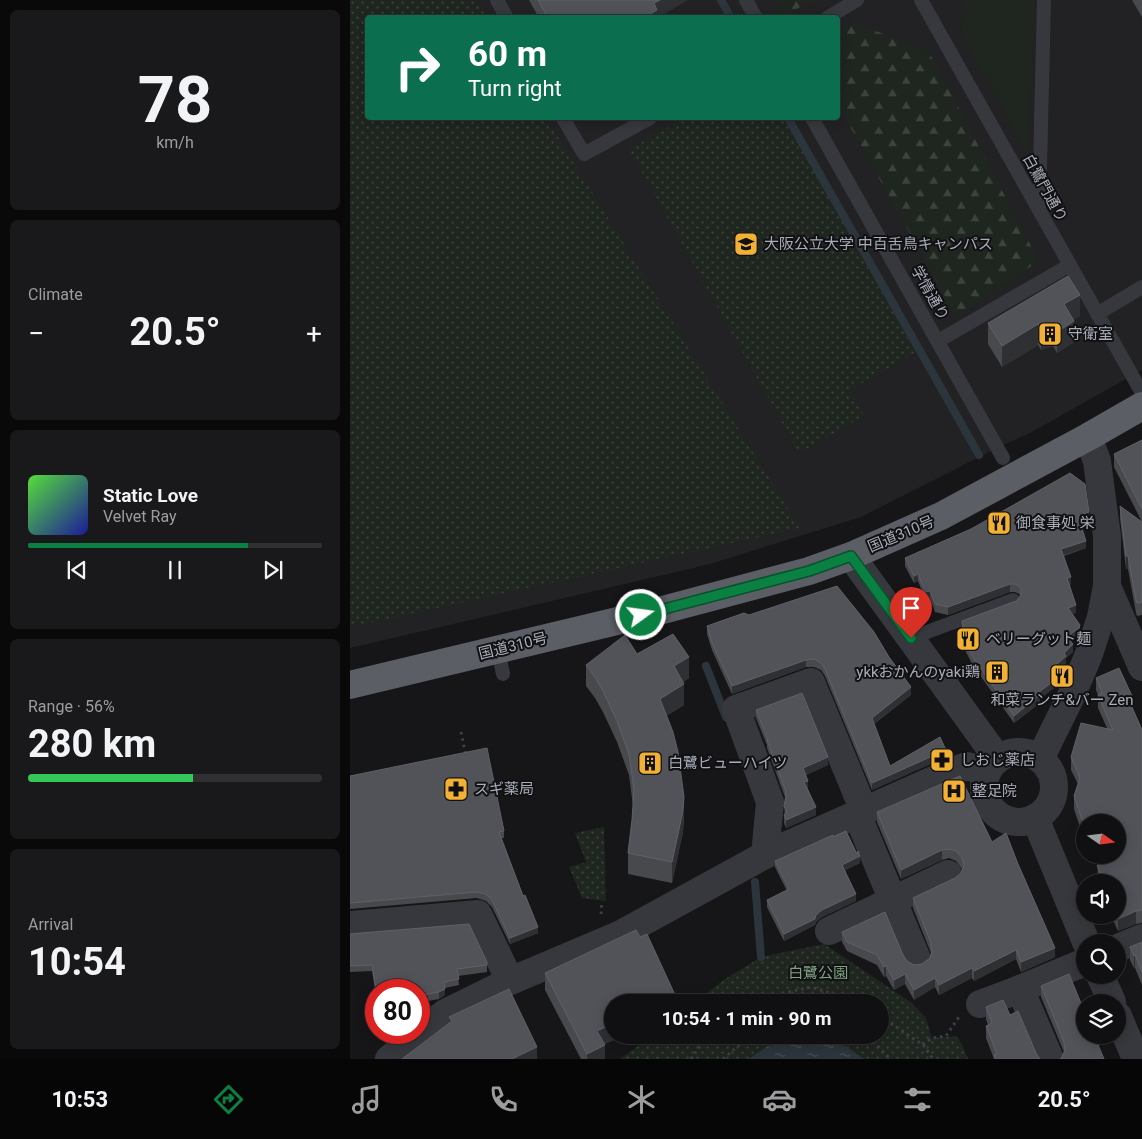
<!DOCTYPE html>
<html lang="en">
<head>
<meta charset="utf-8">
<style>
	body { margin:0; font-family:Roboto,"Noto Sans JP",sans-serif; background:#19191b; color:#f1f3f6; height:100vh; display:flex; flex-direction:column; font-size:19px; white-space:nowrap }
	* { box-sizing:border-box; margin:0 }
	p { font-size:16px; color:#9c9d9f }
	.icon { flex:none; width:28px; height:28px; fill:none; stroke:currentColor; stroke-width:2; stroke-linecap:round; stroke-linejoin:round }
	.map { position:relative; flex:1; overflow:hidden }
	.details { display:flex; flex-direction:column; gap:10px; padding:10px; background:#09090a; width:350px }
	.details>* { flex:none }
	.guide { position:absolute; left:15px; top:15px; width:475px; height:105px; border-radius:5px; box-shadow:0 2px 12px #0003,0 0 0 1px #303032; background:#0b6e4f; color:#fff; overflow:hidden }
	.needle { width:32px; rotate:104deg }
	.buttons { position:absolute; left:726px; top:814px; display:grid; gap:10px }
	.buttons a { display:grid; place-items:center; width:50px; height:50px; border-radius:50%; background:#101012; box-shadow:0 2px 12px #0003,0 0 0 1px #303032; font-size:25px }
	.speed { position:absolute; left:15px; top:979px; display:flex; gap:10px; font-size:25px; font-weight:700; text-align:center }
	.speed>* { display:grid; place-content:center; width:65px; height:65px; border-radius:50%; background:#101012; box-shadow:0 2px 12px #0003,0 0 0 1px #303032; line-height:1 }
	.speed .limit { border:8px solid #d22; background:#fff; color:#111 }
	.pin { position:absolute; display:grid; place-items:center; width:42px; height:42px; color:#fff; margin:-51px -21px; border-radius:50% 50% 50% 0; rotate:-45deg; box-shadow:0 0 5px #0007 }
	.pin .icon { rotate:45deg }
	.me { position:absolute; width:55px; margin:-28px; rotate:76deg; stroke-linejoin:round; filter:drop-shadow(0 0 4px #0008) }
	.turn { display:flex; align-items:center; gap:18px; height:105px; padding:0 20px; font-size:22px }
	.turn .icon { width:65px; height:65px; stroke-width:2.5 }
	.turn b { display:block; font-size:35px; line-height:42px }
	.big { font-size:38px; font-weight:700; line-height:1.1 }
	.details .widget { flex:1; display:flex; flex-direction:column; justify-content:center; gap:8px; min-width:0; padding:0 18px; border-radius:8px; background:#19191b }
	.details .dial { align-items:center; gap:0 }
	.dial b { font-size:65px; line-height:1 }
	.song { display:flex; align-items:center; gap:15px }
	.cover { width:60px; height:60px; border-radius:8px; background:linear-gradient(135deg,hsl(110 70% 55%),hsl(240 70% 35%)) }
	.played { height:5px; border-radius:2px; background:linear-gradient(90deg,#0b8043 75%,#303032 75%) }
	.keys { display:flex; justify-content:space-around; direction:ltr }
	.heat { display:flex; justify-content:space-between; align-items:center; font-size:28px; direction:ltr }
	.charge { height:8px; border-radius:4px; background:linear-gradient(90deg,#34c759 56%,#303032 0) }
	.trip { position:absolute; left:254px; top:994px; width:285px; height:50px; border-radius:25px; background:#101012; box-shadow:0 2px 12px #0003,0 0 0 1px #303032; font-weight:700; line-height:50px; text-align:center }
	.dock { display:flex; height:80px; justify-content:space-around; align-items:center; background:#060607; color:#9c9d9f }
	.dock .icon { width:35px; height:35px }
	.dock .current { color:#0b8043 }
	.dock b { font-size:22px; color:#f1f3f6 }
	main { display:flex; flex:1; min-height:0 }
	.map>svg:first-child { display:block }
</style>
</head>
<body>
<main>
<section class="details">
<div class="widget dial"><b>78</b><p>km/h</p></div>
<div class="widget"><p>Climate</p>
<div class="heat"><a>−</a><b class="big">20.5°</b><a>+</a></div>
</div>
<div class="widget">
<div class="song"><i class="cover"></i><div><b>Static Love</b><p>Velvet Ray</p></div></div>
<div class="played"></div>
<div class="keys"><svg class="icon" aria-label="previous" viewBox="0 0 24 24"><path d="M18 5L8 12l10 7zM5 5v14"/></svg><svg class="icon" aria-label="pause" viewBox="0 0 24 24"><path d="M8 5v14M16 5v14"/></svg><svg class="icon" aria-label="next" viewBox="0 0 24 24"><path d="M6 5l10 7-10 7zM19 5v14"/></svg></div>
</div>
<div class="widget"><p>Range · 56%</p><b class="big">280 km</b><div class="charge"></div></div>
<div class="widget"><p>Arrival</p><b class="big">10:54</b></div>
</section>
<div class="map">
<svg width="792" height="1059" viewBox="0 0 792 1059">
	<defs>
		<pattern id="forest-firs" width="22" height="20" patternUnits="userSpaceOnUse" patternTransform="scale(1.25)"><rect width="22" height="20" fill="#1e261f"/><path d="M5 1l3.5 6h-7zM16 11l3.5 6h-7z" fill="#3c433d"/></pattern>
		<pattern id="park-dots" width="8" height="8" patternUnits="userSpaceOnUse" patternTransform="scale(1.25)"><rect width="8" height="8" fill="#1e261f"/><path d="M2 2h.1M6 6h.1" fill="none" stroke="#3c433d" stroke-width="1.8" stroke-linecap="round"/></pattern>
		<pattern id="water-ripples" width="26" height="14" patternUnits="userSpaceOnUse" patternTransform="scale(1.25)"><rect width="26" height="14" fill="#2c353c"/><path d="M2 4q2-2 4 0t4 0M15 11q2-2 4 0t4 0" fill="none" stroke="#485056"/></pattern>
	</defs>
	<rect width="100%" height="100%" fill="#161618"/>
	<path fill="#222225" fill-rule="evenodd" d="M0,0H792V370L680,433L647,448L511,517L360,564L0,648ZM18,18H488V118H18Z"/>
	<polygon fill="#1e261f" points="615,0 685,0 678,156 612,34 610,26 616,12"/>
	<g fill="url(#forest-firs)">
		<polygon points="426,0 462,0 435,16"/>
		<polygon points="503,22 579,52 689,261 606,316 488,105 488,31"/>
	</g>
	<g fill="url(#park-dots)">
		<polygon points="0,0 126,0 137,17 18,18 18,118 196,118 450,528 0,627"/>
		<polygon points="335,118 435,118 566,352 500,390 514,416 449,453 279,149"/>
		<polygon points="254,827 256,901 232,898 219,867 236,862 225,833"/>
		<polygon points="474,944 562,1003 576,1018 582,1038 606,1036 612,1044 618,1059 270,1059 303,1035 530,1035 530,1002 345,1002 375,979 411,957"/>
	</g>
	<polygon fill="url(#water-ripples)" points="451,1039 475,1041 495,1046 514,1059 399,1059 418,1046"/>
	<g fill="none" stroke-linecap="round" stroke-linejoin="round">
		<g stroke="#2c353c" stroke-width="8">
			<polyline points="371,0 381,18"/>
			<polyline points="438,118 629,455"/>
			<polyline points="356,666 376,717"/>
			<polyline points="405,882 411,957"/>
		</g>
		<g stroke="#3d3f44" stroke-width="3" stroke-dasharray="2.5 4" stroke-linecap="butt">
			<polyline points="111,732 116,756"/>
			<polyline points="251,914 252,901"/>
			<polyline points="394,1002 461,987 509,1002"/>
			<polyline points="530,1016 573,1045 583,1059"/>
			<polyline points="512,1035 520,1038 540,1059"/>
			<polyline points="573,1045 582,1038 596,1036 609,1017"/>
			<polyline points="341,1059 358,1035"/>
			<polyline points="373,1059 398,1037 402,1035"/>
		</g>
		<g stroke="#37383d" stroke-width="14">
			<polyline points="147,0 157,18"/>
			<polyline points="396,0 406,18"/>
			<polyline points="571,0 792,393"/>
			<polyline points="477,18 507,0"/>
			<polyline points="213,118 234,154 300,118"/>
			<polyline points="462,118 653,458"/>
			<polyline points="689,209 694,0"/>
			<polyline points="747,314 792,287"/>
			<polyline points="588,341 720,265"/>
			<polyline points="561,638 663,600"/>
			<polyline points="148,650 153,674"/>
		</g>
		<g stroke="#37383d" stroke-width="28">
			<polyline points="757,586 792,667"/>
			<circle cx="669" cy="787" r="35"/>
			<polyline points="690,759 723,692 739,654 751,617 757,586 757,536 753,507 747,461 738,437"/>
			<polyline points="507,814 567,959"/>
			<polyline points="415,855 420,802 386,709 461,682 514,811"/>
			<polyline points="0,925 128,914 160,981"/>
			<polyline points="479,931 598,874"/>
			<polyline points="768,948 792,938"/>
			<polyline points="670,989 700,1059"/>
			<polyline points="630,1004 670,989 735,962"/>
			<polyline points="39,1059 95,1013 160,981 269,935 415,855 606,770 617,766 637,772"/>
		</g>
		<g stroke="#37383d" stroke-width="28">
			<polyline points="501,556 648,759"/>
			<polyline points="685,818 736,942"/>
			<polyline points="750,975 762,1002"/>
			<polyline points="768,1016 786,1059"/>
		</g>
		<polyline stroke="#5b5e65" stroke-width="28" points="0,685 309,611 459,571 501,556 591,516 738,437 792,406"/>
	</g>
	<g fill="#47494d">
		<polygon points="179,0 337,0 307,18 189,18"/>
		<polygon points="782,0 792,0 792,17"/>
		<polygon points="730,316 723,320 724,342 707,353 703,346 691,350 688,345 652,367 638,344 638,323"/>
		<polygon points="792,440 792,522 764,467 764,454"/>
		<polygon points="770,506 792,522 792,615 787,616 786,613 778,569 776,569 770,518"/>
		<polygon points="739,520 731,523 736,548 714,556 721,584 719,585 726,613 722,614 730,632 729,636 721,642 723,652 716,658 716,664 710,669 712,679 710,683 690,699 690,703 664,723 622,664 615,650 612,628 612,621 666,601 671,596 669,594 665,592 660,592 598,615 585,612 580,598 575,600 568,581 564,583 555,566 555,558"/>
		<polygon points="394,613 561,695 524,724 540,766 596,757 522,790 475,676 471,670 464,667 456,667 382,694 362,650 357,634 357,626"/>
		<polygon points="287,654 339,678 333,682 334,705 316,716 334,818 333,832 322,883 278,874 278,853 282,820 283,806 279,775 267,742 253,712 245,698 236,686 236,665"/>
		<polygon points="746,678 782,707 792,730 792,923 786,924 768,931 761,915 768,915 768,882 749,882 747,879 748,866 743,855 768,855 768,822 735,822 735,834 732,833 724,809 724,796 728,784 721,770 721,757 757,728 748,708 748,695 746,690"/>
		<polygon points="406,710 478,765 456,775 458,789 466,815 436,828 434,823 435,797 417,748 417,745 406,718"/>
		<polygon points="0,776 154,831 154,838 151,838 188,933 160,944 142,907 136,901 127,898 0,909"/>
		<polygon points="527,812 642,842 705,957 671,972 666,959 624,981 622,978 589,995 585,987 564,1000 555,984 544,990 536,976 534,977 527,965 497,951 492,942 492,932 553,955 557,961 564,965 572,964 580,958 581,953 563,908 563,898 605,878 611,873 612,869 606,861 599,858 592,860 551,879 527,822"/>
		<polygon points="483,837 510,863 495,870 506,901 472,917 466,922 465,925 434,941 417,907 417,900 437,891 425,867 425,861"/>
		<polygon points="0,934 137,965 137,972 108,976 109,985 95,988 95,995 89,999 78,1001 26,990 26,996 22,971 0,972"/>
		<polygon points="290,937 325,1002 254,1044 255,1059 231,1059 195,990 195,973"/>
		<polygon points="792,942 792,985 785,968 784,968 780,960 780,947"/>
		<polygon points="691,986 754,1059 712,1057 714,1052 691,997"/>
		<polygon points="636,1007 660,1015 690,1059 644,1059 636,1038 636,1026 638,1025 636,1019"/>
	</g>
	<g fill="#2f3033">
		<polygon points="310,0 337,0 307,18 294,18 304,3"/>
		<polygon points="730,295 730,316 714,325 714,304"/>
		<polygon points="724,321 724,342 707,353 707,332"/>
		<polygon points="688,324 688,345 652,367 652,346"/>
		<polygon points="703,325 703,346 691,350 691,329"/>
		<polygon points="739,512 739,520 728,523 728,516"/>
		<polygon points="736,541 736,548 711,556 711,549"/>
		<rect x="776" y="556" width="2" height="13"/>
		<polygon points="568,574 568,581 564,583 564,576"/>
		<polygon points="721,577 721,584 717,586 717,578"/>
		<polygon points="660,584 660,592 598,615 598,607"/>
		<polygon points="580,591 580,598 575,600 575,592"/>
		<polygon points="726,605 726,613 718,616 718,608"/>
		<polygon points="730,625 730,632 729,636 717,645 717,637"/>
		<polygon points="723,644 723,652 716,658 716,664 706,673 706,665 714,653"/>
		<polygon points="339,657 339,678 324,687 324,666"/>
		<polygon points="456,660 456,667 382,694 382,686"/>
		<polygon points="712,671 712,679 710,683 690,699 690,703 664,723 664,716"/>
		<polygon points="334,684 334,705 310,720 310,699"/>
		<polygon points="561,687 561,695 522,725 522,718"/>
		<polygon points="782,696 782,709 778,698"/>
		<polygon points="596,750 596,757 522,790 522,783"/>
		<polygon points="478,757 478,765 453,776 453,768"/>
		<polygon points="458,781 458,789 454,791 454,782"/>
		<polygon points="334,797 333,832 322,883 322,862"/>
		<polygon points="466,807 466,815 436,828 436,820"/>
		<polygon points="592,850 592,860 551,879 551,870"/>
		<polygon points="510,856 510,863 492,872 492,865"/>
		<polygon points="506,894 506,901 472,917 466,922 465,925 434,941 434,934 466,915 472,910"/>
		<polygon points="786,911 786,924 768,931 768,919"/>
		<polygon points="188,927 188,933 160,944 160,938"/>
		<polygon points="705,948 705,957 671,972 671,962"/>
		<polygon points="666,950 666,959 624,981 624,971"/>
		<polygon points="785,955 785,968 784,968 784,956"/>
		<polygon points="536,966 536,976 534,977 534,967"/>
		<polygon points="622,968 622,978 589,995 589,985"/>
		<polygon points="555,974 555,984 544,990 544,980"/>
		<polygon points="585,978 585,987 564,1000 564,990"/>
		<polygon points="95,989 95,995 89,999 89,992"/>
		<polygon points="78,994 78,1001 69,1010 69,1003"/>
		<polygon points="325,995 325,1002 309,1002"/>
		<polygon points="262,1024 262,1035 275,1035 247,1048 247,1031"/>
		<polygon points="38,1032 45,1032 34,1043 34,1037"/>
		<polygon points="255,1045 255,1059 237,1059 237,1054"/>
		<polygon points="187,1047 187,1059 162,1059"/>
	</g>
	<g fill="#525359" stroke="#5f6168">
		<polygon points="188,0 310,0 304,3 307,10 294,18 198,18"/>
		<polygon points="718,276 730,295 714,304 724,321 707,332 703,325 691,329 688,324 652,346 638,323"/>
		<polygon points="792,440 792,509 764,454"/>
		<polygon points="720,473 735,484 739,512 728,516 736,541 711,549 721,577 717,578 726,605 718,608 730,625 729,628 717,637 723,644 714,653 716,656 706,665 712,671 710,676 688,693 690,695 664,716 622,656 615,642 612,621 666,601 669,598 671,594 671,589 669,586 665,584 660,584 598,607 585,604 580,591 575,592 568,574 564,576 555,558 621,529"/>
		<polygon points="770,506 792,522 792,602 787,603 786,600 778,556 776,556"/>
		<polygon points="487,586 524,632 539,657 561,687 522,718 540,766 590,737 596,750 522,783 475,669 471,663 464,659 456,660 382,686 362,643 357,626 394,613 399,615"/>
		<polygon points="323,634 339,657 324,666 334,684 310,699 323,732 328,752 334,797 333,811 322,862 278,853 282,820 284,790 279,754 267,721 253,691 245,677 236,665 275,635 287,654"/>
		<polygon points="769,668 782,696 778,698 792,730 792,910 786,911 768,919 766,915 768,915 768,882 754,882 747,866 752,864 748,855 768,855 768,822 736,822 732,820 724,796 730,778 721,757 731,723 763,730 748,695 752,693 746,678"/>
		<polygon points="452,693 478,757 453,768 458,781 454,782 466,807 436,820 434,815 437,813 434,806 436,795 435,789 417,740 418,740 406,710"/>
		<polygon points="137,748 154,831 149,832 173,896 175,895 188,927 160,938 142,900 136,894 127,892 0,903 0,776"/>
		<polygon points="610,776 642,842 656,833 668,864 705,948 671,962 666,950 624,971 622,968 589,985 585,978 564,990 555,974 544,980 536,966 534,967 527,955 497,942 492,932 535,912 553,955 557,961 564,965 572,964 580,958 582,951 581,943 563,898 605,878 611,873 614,865 612,858 606,851 599,849 592,850 551,870 527,812"/>
		<polygon points="496,831 507,854 508,851 510,856 492,865 506,894 472,910 466,915 465,919 434,934 417,900 439,889 425,861 483,835 483,837"/>
		<polygon points="119,924 137,962 137,965 107,969 109,979 94,982 95,989 89,992 78,994 69,1003 69,990 26,990 22,965 0,966 0,934"/>
		<polygon points="286,930 290,937 297,934 325,995 309,1002 262,1002 262,1024 247,1031 255,1045 237,1054 195,973"/>
		<polygon points="792,942 792,972 785,955 784,956 780,947"/>
		<polygon points="719,974 735,1013 735,1035 744,1035 754,1059 710,1059 712,1057 715,1050 714,1042 691,986"/>
		<polygon points="159,989 187,1047 162,1059 52,1059 102,1021 99,1017"/>
		<polygon points="653,1000 660,1015 668,1011 686,1053 690,1059 645,1059 644,1055 647,1054 636,1026 642,1023 636,1007"/>
		<polygon points="33,1032 38,1032 34,1037"/>
	</g>
	<g fill="none" stroke-linecap="round" stroke-linejoin="round">
		<g stroke="#07532c" stroke-width="12">
			<polyline id="route" points="291,615 459,571 501,556 561,638"/>
		</g>
		<use href="#route" stroke="#0b8043" stroke-width="9"/>
	</g>
	<defs>
		<g id="university-square" transform="scale(1.25)"><rect x="-9" y="-9" width="18" height="18" rx="4" fill="#f2b134" stroke="#111113"/><path d="M0-5L7-2L0 1L-7-2ZM-4 1L0 2.5L4 1V4Q0 6-4 4Z" fill="#111"/></g>
		<g id="building-square" transform="scale(1.25)"><rect x="-9" y="-9" width="18" height="18" rx="4" fill="#f2b134" stroke="#111113"/><path d="M-4-6H4V6H1V3H-1V6H-4ZM-2.5-4.3h1.7v1.8h-1.7ZM.8-4.3h1.7v1.8H.8ZM-2.5-1h1.7V.8h-1.7ZM.8-1h1.7V.8H.8Z" fill="#111"/></g>
		<g id="restaurant-square" transform="scale(1.25)"><rect x="-9" y="-9" width="18" height="18" rx="4" fill="#f2b134" stroke="#111113"/><path d="M-5-6h1v4h1v-4h1v4h1v-4h1v5L-1.5 .5V6h-2V.5L-5-1ZM5-6V6H3V1.5H1.5Q1.5-4 5-6Z" fill="#111"/></g>
		<g id="pharmacy-square" transform="scale(1.25)"><rect x="-9" y="-9" width="18" height="18" rx="4" fill="#f2b134" stroke="#111113"/><path d="M-2-6h4v4h4v4h-4v4h-4v-4h-4v-4h4Z" fill="#111"/></g>
		<g id="hospital-square" transform="scale(1.25)"><rect x="-9" y="-9" width="18" height="18" rx="4" fill="#f2b134" stroke="#111113"/><path d="M-5-5h3v3.5h4V-5h3V5h-3V1.5h-4V5h-3Z" fill="#111"/></g>
	</defs>
	<g fill-rule="evenodd">
		<use href="#university-square" x="396" y="244"/>
		<use href="#building-square" x="700" y="334"/>
		<use href="#restaurant-square" x="649" y="523"/>
		<use href="#restaurant-square" x="618" y="639"/>
		<use href="#building-square" x="647" y="672"/>
		<use href="#restaurant-square" x="712" y="676"/>
		<use href="#pharmacy-square" x="592" y="760"/>
		<use href="#building-square" x="300" y="763"/>
		<use href="#pharmacy-square" x="106" y="789"/>
		<use href="#hospital-square" x="604" y="791"/>
	</g>
	<g text-anchor="middle" dominant-baseline="central" stroke-width="4" stroke-linejoin="round" paint-order="stroke">
		<g font-size="15" fill="#a8adb8" stroke="#111113">
			<text transform="translate(695 188) rotate(61)">白鷺門通り</text>
			<text transform="translate(580 293) rotate(61)">学情通り</text>
			<text transform="translate(551 534) rotate(-23)">国道310号</text>
			<text transform="translate(163 646) rotate(-14)">国道310号</text>
		</g>
		<g font-size="15" fill="#a8adb8" stroke="#111113" text-anchor="start">
			<text x="414" y="244">大阪公立大学 中百舌鳥キャンパス</text>
			<text x="718" y="334">守衛室</text>
			<text x="666" y="523">御食事処 栄</text>
			<text x="636" y="639">ベリーグット麺</text>
			<text x="630" y="672" text-anchor="end">ykkおかんのyaki鶏</text>
			<text x="712" y="700" text-anchor="middle">和菜ランチ&amp;バー Zen</text>
			<text x="610" y="760">しおじ薬店</text>
			<text x="318" y="763">白鷺ビューハイツ</text>
			<text x="124" y="789">スギ薬局</text>
			<text x="622" y="791">整足院</text>
		</g>
		<g font-size="15" fill="#7fa381" stroke="#111113">
			<text x="468" y="973">白鷺公園</text>
		</g>
	</g>
</svg>
<div class="buttons">
<a><svg class="needle" viewBox="-14 -14 28 28"><path d="M0-13l5 13h-10z" fill="#e53935"/><path d="M0 13l5-13h-10z" fill="#9c9d9f"/></svg></a>
<a><svg class="icon" aria-label="sound" viewBox="0 0 24 24"><path d="M4 9h4l5-4v14l-5-4H4zM17 9q2 3 0 6"/></svg></a>
<a><svg class="icon" aria-label="search" viewBox="0 0 24 24"><circle cx="10" cy="10" r="6"/><path d="M15 15l6 6"/></svg></a>
<a><svg class="icon" aria-label="layers" viewBox="0 0 24 24"><path d="M12 4l9 5-9 5-9-5zM3 14l9 5 9-5"/></svg></a>
</div>
<div class="speed"><div class="limit">80</div></div>
<div class="pin" style="left:561px;top:638px;background:#d93025"><svg class="icon" aria-label="arrive" viewBox="0 0 24 24"><path d="M6 21V4h12l-3 4 3 4H6"/></svg></div>
<svg class="me" style="left:291px;top:615px" viewBox="-20 -20 40 40"><circle r="17" fill="#0b8043" stroke="#fff" stroke-width="3"/><path d="M0-11L8 9 0 5-8 9z" fill="#fff"/></svg>
<div class="trip">10:54 · 1 min · 90 m</div>
<div class="guide">
<div class="turn"><svg class="icon" aria-label="right" viewBox="0 0 24 24"><path d="M7 20v-9h11M14 6l5 5-5 5"/></svg><div><b>60 m</b>Turn right</div></div>
</div>
</div>
</main>
<nav class="dock">
<b>10:53</b>
<svg class="icon current" aria-label="directions" viewBox="0 0 24 24"><path d="M12 3l9 9-9 9-9-9zM9 14v-3h6M13 9l2 2-2 2"/></svg>
<svg class="icon" aria-label="music" viewBox="0 0 24 24"><path d="M9 18V5l10-2v13"/><circle cx="6" cy="18" r="3"/><circle cx="16" cy="16" r="3"/></svg>
<svg class="icon" aria-label="phone" viewBox="0 0 24 24"><path d="M5 4h4l2 5-3 2q2 4 5 5l2-3 5 2v4C11 20 4 13 5 4z"/></svg>
<svg class="icon" aria-label="climate" viewBox="0 0 24 24"><path d="M12 3v18M4 7l16 10M4 17L20 7"/></svg>
<svg class="icon" aria-label="car" viewBox="0 0 24 24"><path d="M5 17H2v-5l4-1 3-4h7l3 4 3 1v5h-3M9 17h6M6 11h13"/><circle cx="7" cy="17" r="2"/><circle cx="17" cy="17" r="2"/></svg>
<svg class="icon" aria-label="filters" viewBox="0 0 24 24"><path d="M4 7h16M4 17h16"/><circle cx="9" cy="7" r="2"/><circle cx="15" cy="17" r="2"/></svg>
<b>20.5°</b>
</nav>
</body>
</html>
